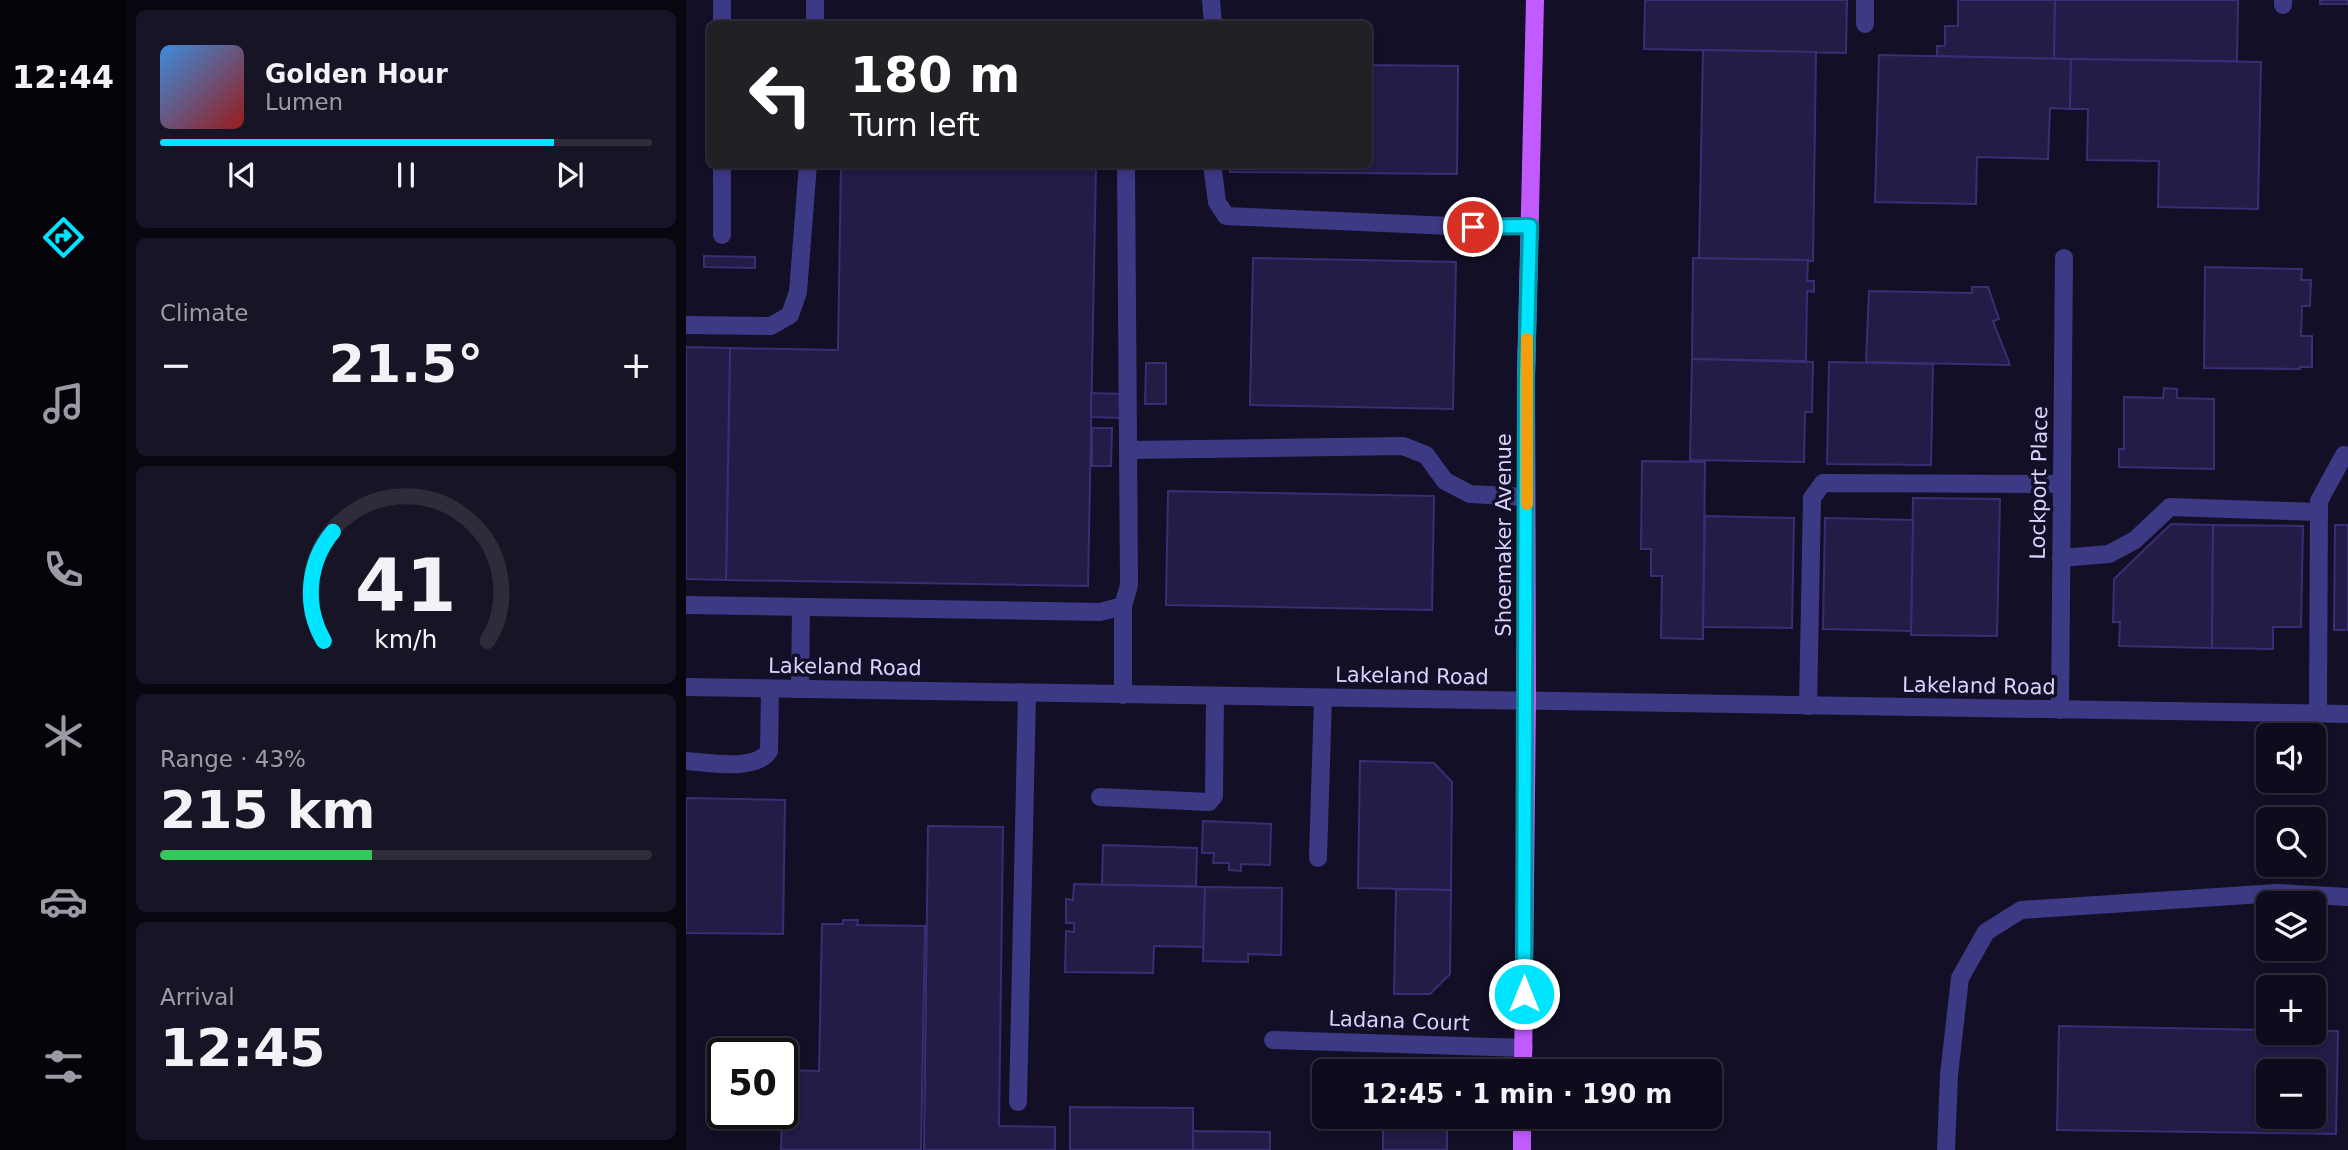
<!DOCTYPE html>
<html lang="en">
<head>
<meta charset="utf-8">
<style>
	body { margin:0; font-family:"DejaVu Sans",sans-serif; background:#171425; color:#f1f3f6; height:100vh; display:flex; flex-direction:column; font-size:26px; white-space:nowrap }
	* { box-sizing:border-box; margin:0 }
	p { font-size:23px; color:#9b9ba3 }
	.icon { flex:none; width:38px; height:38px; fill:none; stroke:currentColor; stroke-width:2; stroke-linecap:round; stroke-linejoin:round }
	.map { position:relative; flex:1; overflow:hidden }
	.details { display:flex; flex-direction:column; gap:10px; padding:10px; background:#08060f; width:560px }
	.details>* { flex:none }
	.top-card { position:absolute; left:21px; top:21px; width:665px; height:147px; border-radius:10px; box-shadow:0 4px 10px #0003,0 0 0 2px #2e2b3b; background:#202124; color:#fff; overflow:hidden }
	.fabs { position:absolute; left:1570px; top:723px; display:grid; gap:14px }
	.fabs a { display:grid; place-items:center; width:70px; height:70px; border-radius:10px; background:#0e0b1c; box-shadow:0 4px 10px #0003,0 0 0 2px #2e2b3b; font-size:35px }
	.speed { position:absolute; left:21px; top:1038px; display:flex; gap:14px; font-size:35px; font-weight:700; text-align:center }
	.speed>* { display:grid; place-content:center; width:91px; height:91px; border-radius:50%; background:#0e0b1c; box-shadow:0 4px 10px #0003,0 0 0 2px #2e2b3b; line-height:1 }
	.speed .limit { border:4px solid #111; border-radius:10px; background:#fff; color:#111 }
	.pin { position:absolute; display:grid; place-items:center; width:60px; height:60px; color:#fff; margin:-30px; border:4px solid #fff; border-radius:50%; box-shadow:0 2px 7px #0007 }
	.me { position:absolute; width:77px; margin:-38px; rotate:0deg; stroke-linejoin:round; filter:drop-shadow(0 0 5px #0008) }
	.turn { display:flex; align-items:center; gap:24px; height:147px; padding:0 28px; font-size:32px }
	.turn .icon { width:91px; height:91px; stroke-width:2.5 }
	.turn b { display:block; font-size:49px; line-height:60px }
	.big { font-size:52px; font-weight:700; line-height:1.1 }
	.details .card { flex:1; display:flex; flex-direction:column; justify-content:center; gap:10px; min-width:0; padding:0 24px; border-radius:10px; background:#171425 }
	.details .dial { align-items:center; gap:0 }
	.dial svg { height:182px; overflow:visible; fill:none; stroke:#2e2b3b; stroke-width:7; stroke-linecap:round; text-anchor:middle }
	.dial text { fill:#f1f3f6; stroke:none }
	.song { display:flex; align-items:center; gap:21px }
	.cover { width:84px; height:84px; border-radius:10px; background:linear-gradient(135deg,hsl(210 70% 55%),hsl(0 70% 35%)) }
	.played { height:7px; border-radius:4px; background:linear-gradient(90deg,#00e5ff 80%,#2e2b3b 80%) }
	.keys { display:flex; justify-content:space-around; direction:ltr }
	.heat { display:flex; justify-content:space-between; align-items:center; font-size:38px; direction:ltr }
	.charge { height:10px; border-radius:5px; background:linear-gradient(90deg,#34c759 43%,#2e2b3b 0) }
	.trip { position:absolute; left:626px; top:1059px; width:410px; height:70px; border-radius:10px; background:#0e0b1c; box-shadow:0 4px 10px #0003,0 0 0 2px #2e2b3b; font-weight:700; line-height:70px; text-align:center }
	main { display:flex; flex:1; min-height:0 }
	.tabs { display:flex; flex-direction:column; width:126px; justify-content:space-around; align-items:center; background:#06040b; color:#9b9ba3 }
	.tabs .icon { width:49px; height:49px }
	.tabs .on { color:#00e5ff }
	.tabs b { font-size:32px; color:#f1f3f6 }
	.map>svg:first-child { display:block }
</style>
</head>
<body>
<main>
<nav class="tabs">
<b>12:44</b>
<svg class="icon on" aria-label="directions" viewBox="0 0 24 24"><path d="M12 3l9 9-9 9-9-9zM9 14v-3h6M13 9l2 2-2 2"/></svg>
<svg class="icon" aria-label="music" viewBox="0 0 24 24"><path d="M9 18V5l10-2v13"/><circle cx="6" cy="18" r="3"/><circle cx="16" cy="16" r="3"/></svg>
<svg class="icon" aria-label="phone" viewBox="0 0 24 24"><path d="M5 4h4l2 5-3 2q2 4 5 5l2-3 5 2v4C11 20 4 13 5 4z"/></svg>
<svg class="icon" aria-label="climate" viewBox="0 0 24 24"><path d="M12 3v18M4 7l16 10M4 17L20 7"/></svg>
<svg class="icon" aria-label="car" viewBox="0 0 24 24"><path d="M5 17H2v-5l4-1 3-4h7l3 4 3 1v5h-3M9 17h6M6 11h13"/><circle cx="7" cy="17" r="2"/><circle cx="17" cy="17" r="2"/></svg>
<svg class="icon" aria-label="filters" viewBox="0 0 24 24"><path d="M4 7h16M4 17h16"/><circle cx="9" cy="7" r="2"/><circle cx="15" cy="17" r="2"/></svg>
</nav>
<section class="details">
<div class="card">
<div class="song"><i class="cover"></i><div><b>Golden Hour</b><p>Lumen</p></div></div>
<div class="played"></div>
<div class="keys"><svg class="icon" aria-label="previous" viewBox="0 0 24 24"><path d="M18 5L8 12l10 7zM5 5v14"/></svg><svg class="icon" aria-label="pause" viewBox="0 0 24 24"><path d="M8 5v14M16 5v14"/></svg><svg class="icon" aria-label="next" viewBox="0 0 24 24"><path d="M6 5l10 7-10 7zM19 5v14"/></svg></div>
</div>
<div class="card"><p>Climate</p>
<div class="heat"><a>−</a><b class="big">21.5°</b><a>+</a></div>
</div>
<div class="card dial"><svg viewBox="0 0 100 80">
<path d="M14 69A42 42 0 1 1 86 69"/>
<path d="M14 69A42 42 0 0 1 18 21" stroke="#00e5ff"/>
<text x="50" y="56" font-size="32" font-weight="700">41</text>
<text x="50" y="72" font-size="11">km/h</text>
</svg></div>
<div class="card"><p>Range · 43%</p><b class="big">215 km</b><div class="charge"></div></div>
<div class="card"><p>Arrival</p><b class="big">12:45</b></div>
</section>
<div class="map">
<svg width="1662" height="1150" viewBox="0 0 1662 1150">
	<rect width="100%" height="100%" fill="#130f26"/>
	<g fill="#241b47" stroke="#3b2d73" stroke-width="2" fill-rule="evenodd">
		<polygon points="959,0 1161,0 1160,53 958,49"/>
		<polygon points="1272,0 1369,0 1368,59 1251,56 1251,46 1259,46 1259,26 1272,26"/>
		<polygon points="1369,0 1552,0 1551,61 1368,59"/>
		<rect x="1634" y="0" width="28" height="4"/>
		<polygon points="1017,50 1130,52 1127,261 1013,259"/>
		<polygon points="1193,55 1385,59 1384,109 1364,108 1362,159 1291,157 1290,204 1189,202"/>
		<polygon points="1385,59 1575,62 1572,209 1472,207 1473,161 1401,160 1402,109 1384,109"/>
		<polygon points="682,65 772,66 771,174 544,172 544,164 682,164"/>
		<polygon points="155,164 410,164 402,586 40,580 44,348 152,350"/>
		<polygon points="18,256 69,257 69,268 18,267"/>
		<polygon points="567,258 770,262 767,409 564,405"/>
		<polygon points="1007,258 1122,260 1121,281 1128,281 1128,292 1121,291 1120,361 1006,359"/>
		<polygon points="1519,267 1616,269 1615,280 1625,280 1624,306 1616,306 1615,336 1626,336 1626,367 1614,367 1614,369 1518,368"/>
		<polygon points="1286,287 1302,287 1313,319 1307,321 1324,365 1180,362 1183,291 1286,293"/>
		<polygon points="0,347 44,348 40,580 0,579"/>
		<polygon points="1006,359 1127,362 1126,412 1119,412 1118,462 1004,460"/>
		<polygon points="1143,362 1247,364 1245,465 1141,464"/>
		<polygon points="460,363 480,363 480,404 459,404"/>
		<polygon points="1478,388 1491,389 1491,398 1528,399 1528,469 1433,467 1433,449 1438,449 1438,397 1477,398"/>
		<polygon points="405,393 435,394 435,418 405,417"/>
		<polygon points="406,428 426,428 425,466 406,466"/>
		<polygon points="956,461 1019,462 1017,639 975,638 976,576 965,576 965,549 955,549"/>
		<polygon points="482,491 748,496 746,610 480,605"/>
		<polygon points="1227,498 1314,499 1311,636 1225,635"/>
		<polygon points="1019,516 1108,518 1106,628 1017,627"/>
		<polygon points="1139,518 1227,520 1225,631 1137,629"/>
		<polygon points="1485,524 1527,525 1526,648 1433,646 1434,622 1427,622 1428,579"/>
		<polygon points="1527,525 1617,526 1615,627 1587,627 1587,649 1526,648"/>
		<polygon points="1649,525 1662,525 1662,630 1648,630"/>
		<polygon points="674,761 748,763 766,782 765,890 672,888"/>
		<polygon points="0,798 99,800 97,934 0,933"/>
		<polygon points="517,821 585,824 584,865 555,864 555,871 543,870 543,863 527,863 528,853 516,853"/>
		<polygon points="242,826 317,827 313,1126 369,1127 369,1150 238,1150"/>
		<polygon points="417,845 511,848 510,886 416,885"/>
		<polygon points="388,884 519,887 518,947 468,946 467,973 379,972 380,931 388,932 388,923 380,923 380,899 387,900"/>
		<polygon points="519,887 596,888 595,955 562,954 562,962 517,961"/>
		<polygon points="710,889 765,890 764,974 744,994 708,994"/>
		<polygon points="157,920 172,920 171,925 239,926 235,1150 95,1150 97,1070 133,1071 136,924 157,924"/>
		<path d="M1373,1026L1582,1030V1032L1652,1031L1650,1134L1371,1130ZM1582,1071H1628V1116H1582Z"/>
		<polygon points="384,1107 507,1108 507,1150 384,1150"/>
		<polygon points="697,1116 758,1116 761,1119 761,1150 697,1150"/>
		<polygon points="507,1131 584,1132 584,1150 507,1150"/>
	</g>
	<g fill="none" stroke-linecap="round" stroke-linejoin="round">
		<g stroke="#3d3a85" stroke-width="18">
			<polyline points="36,0 36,24"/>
			<polyline points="525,0 527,24"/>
			<polyline points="1597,5 1597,0"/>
			<polyline points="129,24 129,0"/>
			<polyline points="1179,24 1179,0"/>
			<polyline points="526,164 531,202 540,216 787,227 844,226"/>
			<polyline points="36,235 36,164"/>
			<polyline points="0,325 85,326 104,315 112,292 122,164"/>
			<polyline points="443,450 717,446 740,455 759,481 784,494 840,497"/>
			<polyline points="1375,558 1423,554 1449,540 1484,507 1633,512"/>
			<polyline points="0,605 414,612 437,606 443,585 440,164"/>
			<polyline points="0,687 1662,714"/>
			<polyline points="114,689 115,607"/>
			<polyline points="437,695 437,606"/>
			<polyline points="1122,706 1126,498 1137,483 1376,484"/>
			<polyline points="1374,710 1378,258"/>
			<polyline points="1632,714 1633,501 1658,455 1662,456"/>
			<path d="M0,761C21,762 70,772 83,751L84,689"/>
			<polyline points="414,797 523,802 528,796 529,696"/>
			<polyline points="632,858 637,698"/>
			<polyline points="587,1040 838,1048"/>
			<polyline points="332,1102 341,693"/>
			<polyline points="1260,1150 1263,1075 1274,978 1300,932 1335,910 1591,893 1662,897"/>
		</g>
		<g stroke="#c25bff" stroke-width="18">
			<polyline points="837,1071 841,701 840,378 849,0"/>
			<polyline points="836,1150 836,1116"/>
		</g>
	</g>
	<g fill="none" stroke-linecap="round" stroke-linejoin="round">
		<g stroke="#0095a6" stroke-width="18">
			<polyline id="route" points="787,227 844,226 840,378 838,994"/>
		</g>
		<use href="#route" stroke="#00e5ff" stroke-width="12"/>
		<polyline stroke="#f59e0b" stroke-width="12" points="841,504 841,339"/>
	</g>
	<g text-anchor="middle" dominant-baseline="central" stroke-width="7" stroke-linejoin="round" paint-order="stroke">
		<g font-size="21" fill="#d9d4ff" stroke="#130f26">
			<text transform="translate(1353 483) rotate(-89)">Lockport Place</text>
			<text transform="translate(818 535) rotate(-90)">Shoemaker Avenue</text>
			<text transform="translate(159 667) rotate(1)">Lakeland Road</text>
			<text transform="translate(726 676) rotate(1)">Lakeland Road</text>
			<text transform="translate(1293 686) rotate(1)">Lakeland Road</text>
			<text transform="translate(713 1021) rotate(2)">Ladana Court</text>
		</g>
	</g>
</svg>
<div class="fabs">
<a><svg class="icon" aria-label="sound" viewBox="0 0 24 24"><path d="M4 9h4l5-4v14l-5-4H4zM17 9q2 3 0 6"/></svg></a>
<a><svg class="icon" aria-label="search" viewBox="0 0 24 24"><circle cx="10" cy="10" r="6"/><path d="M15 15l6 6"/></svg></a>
<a><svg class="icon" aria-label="layers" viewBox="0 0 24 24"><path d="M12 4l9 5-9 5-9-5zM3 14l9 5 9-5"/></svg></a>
<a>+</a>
<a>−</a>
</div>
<div class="speed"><div class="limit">50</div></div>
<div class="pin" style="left:787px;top:227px;background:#d93025"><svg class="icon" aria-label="arrive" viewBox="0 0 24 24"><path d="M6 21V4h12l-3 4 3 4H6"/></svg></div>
<svg class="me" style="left:838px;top:994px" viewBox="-20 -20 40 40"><circle r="17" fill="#00e5ff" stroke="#fff" stroke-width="3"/><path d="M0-11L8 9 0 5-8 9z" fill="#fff"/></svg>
<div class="trip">12:45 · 1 min · 190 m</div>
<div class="top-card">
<div class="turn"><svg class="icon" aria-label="left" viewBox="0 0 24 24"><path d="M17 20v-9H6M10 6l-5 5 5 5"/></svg><div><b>180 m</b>Turn left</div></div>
</div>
</div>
</main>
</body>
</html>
